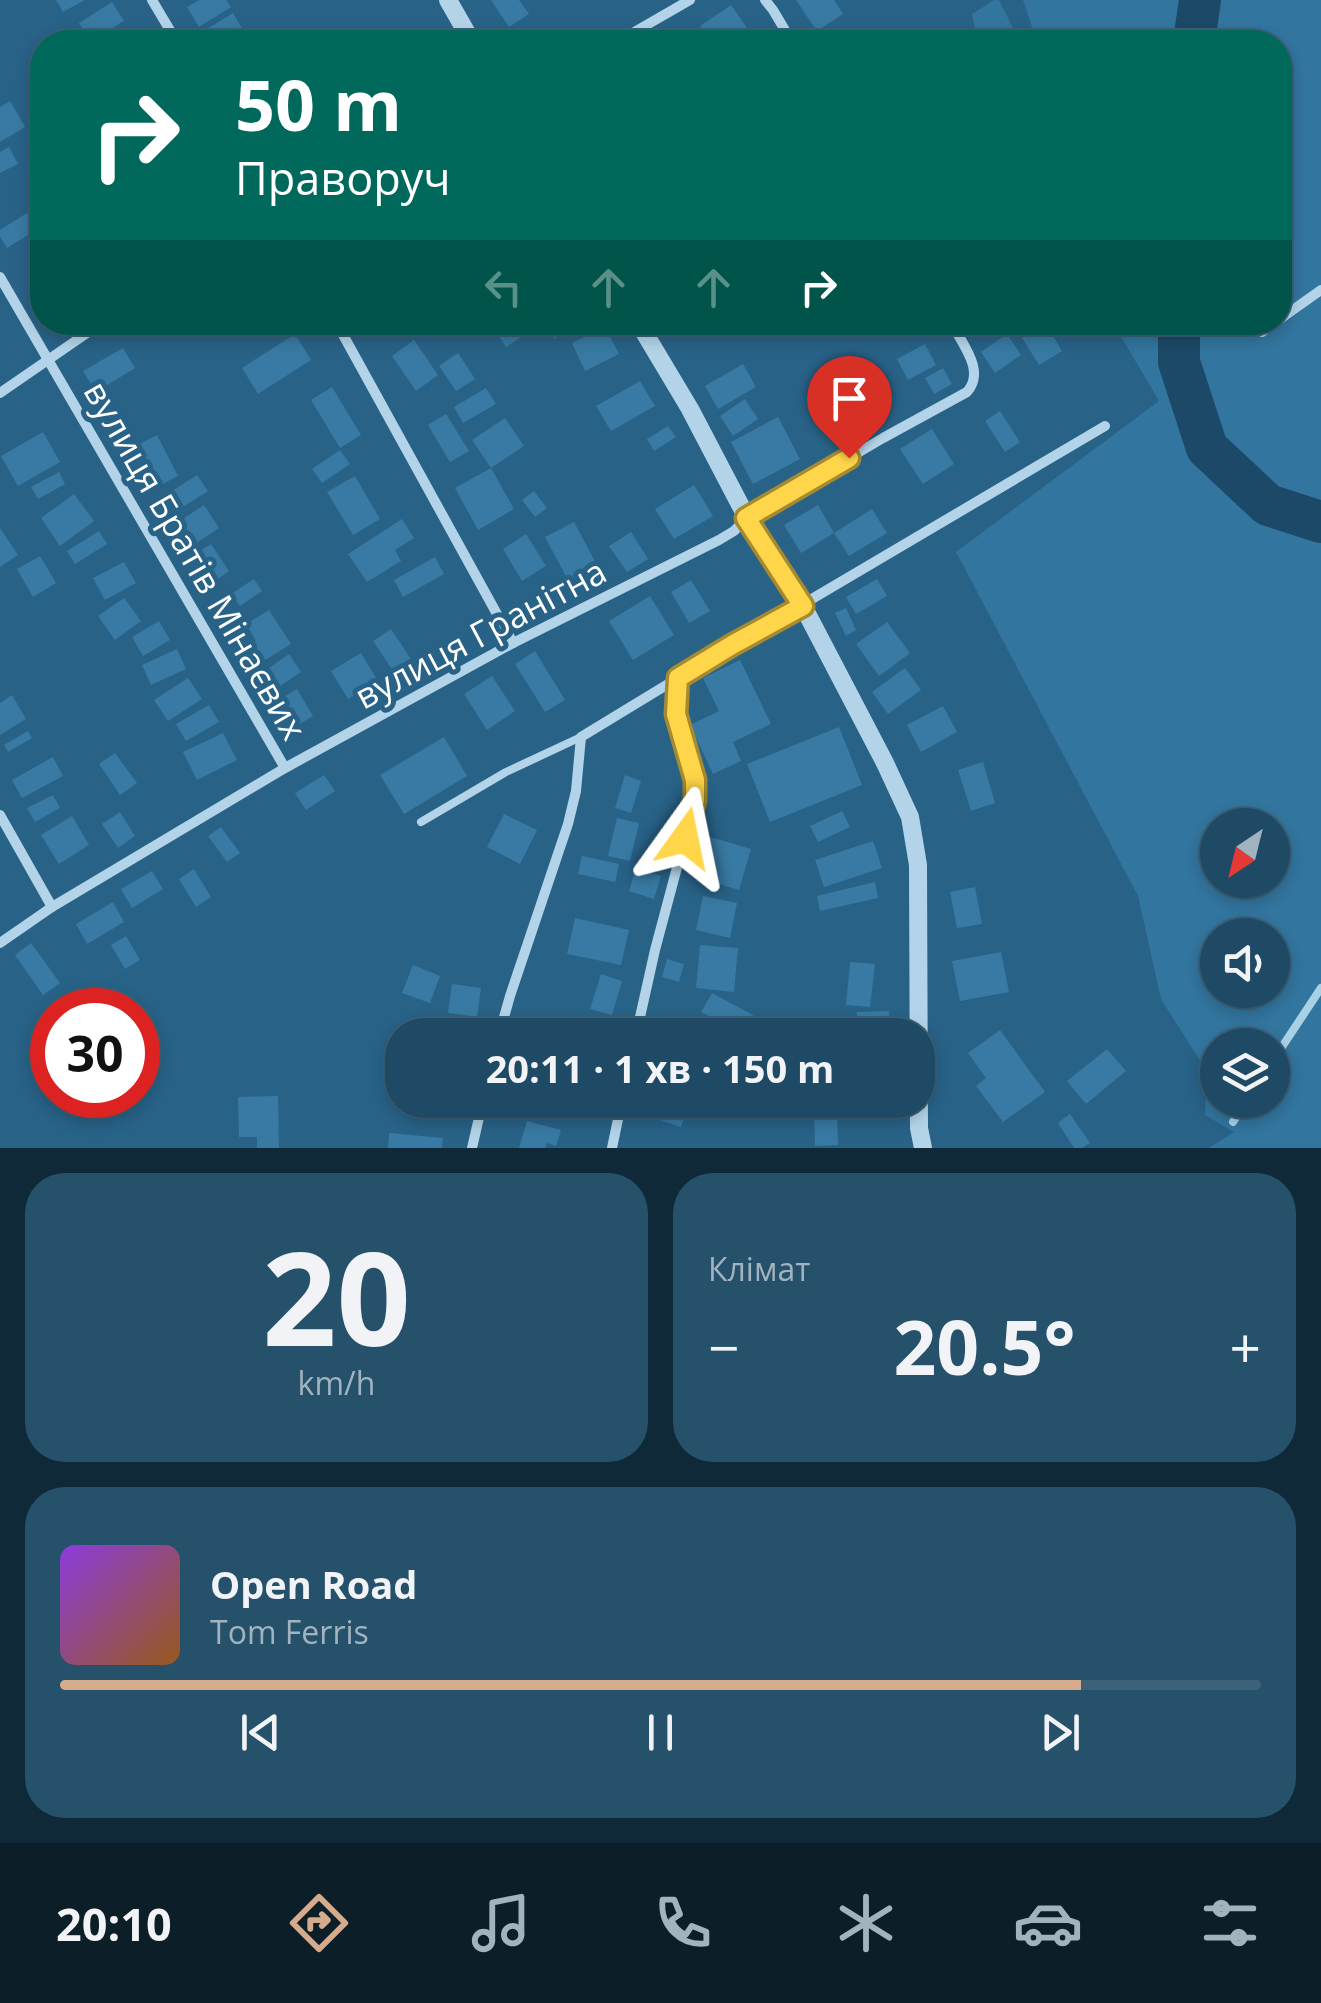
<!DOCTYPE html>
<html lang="uk">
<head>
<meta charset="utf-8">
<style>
	body { margin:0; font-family:"Open Sans",sans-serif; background:#26516b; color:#f1f3f6; height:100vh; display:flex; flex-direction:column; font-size:38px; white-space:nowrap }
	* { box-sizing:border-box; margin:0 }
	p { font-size:32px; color:#a1b3bf }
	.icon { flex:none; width:55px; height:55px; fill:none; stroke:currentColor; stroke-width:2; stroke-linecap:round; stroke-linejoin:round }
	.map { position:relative; height:1148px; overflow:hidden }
	.sheet { display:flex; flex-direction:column; gap:25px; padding:25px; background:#102938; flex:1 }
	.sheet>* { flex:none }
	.top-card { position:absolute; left:30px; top:30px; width:1262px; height:305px; border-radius:40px; box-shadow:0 5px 15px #0003,0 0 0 2px #3c6279; background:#00695c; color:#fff; overflow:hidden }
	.needle { width:65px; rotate:215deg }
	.fabs { position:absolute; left:1200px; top:808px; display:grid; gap:20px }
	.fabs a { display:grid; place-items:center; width:90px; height:90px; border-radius:50%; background:#1e4a65; box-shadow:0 5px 15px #0003,0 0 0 2px #3c6279; font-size:50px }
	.speed { position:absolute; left:30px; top:988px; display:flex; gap:20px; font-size:50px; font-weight:700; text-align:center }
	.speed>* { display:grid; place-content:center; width:130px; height:130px; border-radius:50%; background:#1e4a65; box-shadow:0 5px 15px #0003,0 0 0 2px #3c6279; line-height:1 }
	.speed .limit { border:15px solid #d22; background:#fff; color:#111 }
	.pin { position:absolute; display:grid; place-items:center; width:85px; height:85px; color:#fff; margin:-102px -42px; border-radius:50% 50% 50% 0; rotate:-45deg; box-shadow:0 0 10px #0007 }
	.pin .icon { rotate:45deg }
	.me { position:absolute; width:110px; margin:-55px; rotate:12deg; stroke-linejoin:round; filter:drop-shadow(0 0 8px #0008) }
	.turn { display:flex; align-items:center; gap:35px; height:210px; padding:0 40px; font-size:45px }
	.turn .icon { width:130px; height:130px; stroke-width:2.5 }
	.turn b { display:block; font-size:70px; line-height:85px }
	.lanes { display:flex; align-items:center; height:95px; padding:0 40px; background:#0003; justify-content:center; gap:50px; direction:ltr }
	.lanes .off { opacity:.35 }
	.big { font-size:75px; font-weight:700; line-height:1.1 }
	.sheet .tile { flex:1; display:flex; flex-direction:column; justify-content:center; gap:15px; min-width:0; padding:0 35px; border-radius:40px; background:#26516b }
	.sheet .dial { align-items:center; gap:0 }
	.dial b { font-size:130px; line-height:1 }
	.song { display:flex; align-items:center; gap:30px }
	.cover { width:120px; height:120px; border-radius:15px; background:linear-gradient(135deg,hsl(270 70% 55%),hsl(30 70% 35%)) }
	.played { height:10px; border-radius:5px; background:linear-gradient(90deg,#d6ab8b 85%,#3c6279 85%) }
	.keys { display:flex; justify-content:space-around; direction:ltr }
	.heat { display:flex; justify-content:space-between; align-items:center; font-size:55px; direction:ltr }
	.sheet .tiles { flex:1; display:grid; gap:25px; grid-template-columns:1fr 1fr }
	.tile:last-child { grid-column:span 2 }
	.trip { position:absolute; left:385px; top:1018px; width:550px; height:100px; border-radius:40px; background:#1e4a65; box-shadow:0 5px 15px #0003,0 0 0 2px #3c6279; font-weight:700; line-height:100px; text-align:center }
	.tab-bar { display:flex; height:160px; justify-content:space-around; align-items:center; background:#0c1e28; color:#a1b3bf }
	.tab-bar .icon { width:70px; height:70px }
	.tab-bar .selected { color:#d6ab8b }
	.tab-bar b { font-size:45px; color:#f1f3f6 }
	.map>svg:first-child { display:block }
</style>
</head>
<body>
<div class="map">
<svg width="1321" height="1148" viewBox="0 0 1321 1148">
	<rect width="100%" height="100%" fill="#286287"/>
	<g fill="#32759e" fill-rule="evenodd">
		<polygon points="994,0 999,0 1020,42 977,42 972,14"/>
		<path d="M1023,0H1321V1148H1209L1234,1132L1205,1115L1206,1097L1215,1084L1161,999L1138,896L956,552L1159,401L1113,323L1280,322V42H1037ZM1218,825H1272V880H1218ZM1218,935H1272V990H1218ZM1218,1045H1272V1100H1218Z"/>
	</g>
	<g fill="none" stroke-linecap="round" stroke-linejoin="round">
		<g stroke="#a8d1e8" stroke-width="8">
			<polyline points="1272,1062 1321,988"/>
			<polyline points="1233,1122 1247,1100"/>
		</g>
		<g stroke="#1c4967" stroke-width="42">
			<polyline points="1194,42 1200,0"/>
			<polyline points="1179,322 1179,362 1207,448 1268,505 1321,522"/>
		</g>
	</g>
	<g fill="#387aa3">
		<polygon points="56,0 85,0 63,12"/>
		<polygon points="199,0 226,0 231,7 199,27 187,7"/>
		<polygon points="491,0 519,0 529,14 509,27"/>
		<polygon points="796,0 834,0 843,14 817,31"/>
		<polygon points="112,2 124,21 90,42 79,23"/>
		<polygon points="731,5 750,32 735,42 712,42 700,26"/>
		<polygon points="233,13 244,32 226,42 213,42 205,30"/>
		<polygon points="10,101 25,127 0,142 0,107"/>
		<polygon points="9,147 18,164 0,173 0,152"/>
		<polygon points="27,213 38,229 7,248 0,237 0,230"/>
		<polygon points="420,322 447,322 428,335"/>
		<polygon points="489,322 526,322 531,330 506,347"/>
		<polygon points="544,322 584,322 554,339"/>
		<polygon points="711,322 738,322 740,326 721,338"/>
		<polygon points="1019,322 1045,322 1062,351 1039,365 1014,325"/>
		<polygon points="605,327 619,354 585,371 572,343"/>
		<polygon points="295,334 311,360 258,394 242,368"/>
		<polygon points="1007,334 1021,355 995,373 981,352"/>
		<polygon points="414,340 438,375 416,391 392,356"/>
		<polygon points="925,344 936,365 908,380 897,359"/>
		<polygon points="123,348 135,368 96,392 83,371"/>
		<polygon points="458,353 475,379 456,391 439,366"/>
		<polygon points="743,364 756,387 718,409 705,386"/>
		<polygon points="943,368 952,384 934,394 925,378"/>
		<polygon points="640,381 655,406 611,431 596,406"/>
		<polygon points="332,387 361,435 340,448 311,400"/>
		<polygon points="486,388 496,404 463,423 454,407"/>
		<polygon points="830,389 860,438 843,448 813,398"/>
		<polygon points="745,399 758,419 733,436 720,416"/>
		<polygon points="1000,411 1020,442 1005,452 985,421"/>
		<polygon points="446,414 469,451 450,462 428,425"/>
		<polygon points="778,417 800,459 753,484 731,442"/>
		<polygon points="505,418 524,446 491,468 472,440"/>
		<polygon points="668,426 676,437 654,451 647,439"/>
		<polygon points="932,429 954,464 923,484 900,449"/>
		<polygon points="43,432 60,462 18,486 1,456"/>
		<polygon points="157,435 178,476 151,490 130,449"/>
		<polygon points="340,450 350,464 322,483 312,469"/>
		<polygon points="491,468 514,509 478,530 455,488"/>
		<polygon points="59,472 65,484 38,499 31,487"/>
		<polygon points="197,475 208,491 183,507 172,491"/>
		<polygon points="355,476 380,519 353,535 327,492"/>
		<polygon points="694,485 713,516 674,539 655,509"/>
		<polygon points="534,491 547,508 535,517 522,500"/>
		<polygon points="74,494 94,521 60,546 41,518"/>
		<polygon points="204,505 219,528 190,547 175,524"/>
		<polygon points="818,505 834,533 801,553 784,525"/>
		<polygon points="872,509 887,533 849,556 834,533"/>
		<polygon points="402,519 414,538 395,550 401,561 367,582 348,554"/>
		<polygon points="574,522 598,567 569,582 545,537"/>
		<polygon points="0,528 18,555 0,567"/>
		<polygon points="99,531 107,544 75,564 67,551"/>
		<polygon points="631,532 648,559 627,572 609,546"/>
		<polygon points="526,534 546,566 522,581 503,549"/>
		<polygon points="211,544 229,571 211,584 192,556"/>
		<polygon points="40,556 56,583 33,597 17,569"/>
		<polygon points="435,557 444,574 403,597 394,580"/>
		<polygon points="124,562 136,583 105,600 93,578"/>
		<polygon points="254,579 262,591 240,606 231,594"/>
		<polygon points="877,579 887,596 856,614 846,597"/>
		<polygon points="691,580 710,611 689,623 671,592"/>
		<polygon points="650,596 674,635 633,660 609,621"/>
		<polygon points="124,598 141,621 115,640 98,616"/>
		<polygon points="231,608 243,631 223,642 211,619"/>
		<polygon points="846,608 856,630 846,636 835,613"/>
		<polygon points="269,610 291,644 254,667 243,649 256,641 246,624"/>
		<polygon points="159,621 170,640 143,656 132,637"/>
		<polygon points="887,622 910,653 879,676 856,644"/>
		<polygon points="391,629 413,662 395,674 373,641"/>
		<polygon points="177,649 186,669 151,685 142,665"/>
		<polygon points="535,651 565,700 545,712 515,664"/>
		<polygon points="361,653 378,681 348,699 331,671"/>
		<polygon points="289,654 301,672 267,695 255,678"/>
		<polygon points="740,660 771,724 733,742 741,761 713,774 690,725 719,711 703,678"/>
		<polygon points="905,668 921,690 888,714 872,692"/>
		<polygon points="492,676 515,711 487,730 464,694"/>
		<polygon points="188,678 202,699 168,721 154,700"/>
		<polygon points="297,689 313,716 291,729 274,703"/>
		<polygon points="12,695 26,719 0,735 0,703"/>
		<polygon points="209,705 219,722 186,741 176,724"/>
		<polygon points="943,706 957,732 921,752 907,725"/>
		<polygon points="839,727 862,785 770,822 747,764"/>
		<polygon points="28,731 32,738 8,752 4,745"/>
		<polygon points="223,733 237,760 197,780 183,752"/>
		<polygon points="444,737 467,776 404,814 380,775"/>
		<polygon points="115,753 137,783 120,795 99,764"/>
		<polygon points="53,757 63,776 22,798 12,780"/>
		<polygon points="983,762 995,803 971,811 958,770"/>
		<polygon points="324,775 335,791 306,810 295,793"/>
		<polygon points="625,775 641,781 631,813 615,808"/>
		<polygon points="53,795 60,808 35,822 27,808"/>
		<polygon points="842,811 850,827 818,842 810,826"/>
		<polygon points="120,812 135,836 118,848 102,824"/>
		<polygon points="504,814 537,830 520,864 487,847"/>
		<polygon points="72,816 89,845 59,864 41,835"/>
		<polygon points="617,818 639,823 630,861 608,856"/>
		<polygon points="221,827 240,853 227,862 208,836"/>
		<polygon points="707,836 751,849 739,890 695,877"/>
		<polygon points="873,841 882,868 824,887 815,860"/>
		<polygon points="582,856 619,864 615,882 578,874"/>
		<polygon points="636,868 661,876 654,899 629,891"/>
		<polygon points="194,869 211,897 196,907 179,879"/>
		<polygon points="152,871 163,889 132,908 121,889"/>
		<polygon points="875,882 878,898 820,911 817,896"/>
		<polygon points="975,887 982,924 957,928 950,892"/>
		<polygon points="703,896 737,903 730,938 696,930"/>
		<polygon points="113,902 124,922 87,944 76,924"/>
		<polygon points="575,918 629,930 621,965 567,954"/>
		<polygon points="126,936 140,960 125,969 111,945"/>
		<polygon points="31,943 60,983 43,995 15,955"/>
		<polygon points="700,945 738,948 734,992 696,988"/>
		<polygon points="1001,952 1009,992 960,1001 952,961"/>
		<polygon points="667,959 684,964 679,982 662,977"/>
		<polygon points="850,962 875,964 870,1007 846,1005"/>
		<polygon points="413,965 440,976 430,1003 402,993"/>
		<polygon points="601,974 622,981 612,1015 590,1009"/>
		<polygon points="452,984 481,988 477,1017 448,1013"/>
		<polygon points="712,993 753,1015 743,1034 701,1012"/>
		<polygon points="889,1011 890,1035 858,1035 857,1012"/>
		<polygon points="1000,1030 1045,1092 1003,1122 976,1086 986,1078 968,1053"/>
		<polygon points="402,1042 402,1065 396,1065 393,1043"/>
		<polygon points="1107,1049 1126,1071 1086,1104 1067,1081"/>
		<polygon points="278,1096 279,1148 257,1148 257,1137 239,1137 238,1097"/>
		<polygon points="411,1100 451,1100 451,1107 413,1111"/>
		<polygon points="658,1100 687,1110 681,1127 653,1118"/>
		<polygon points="814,1105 837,1105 838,1145 815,1146"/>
		<polygon points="1070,1114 1090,1143 1082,1148 1074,1148 1058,1123"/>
		<polygon points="527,1121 561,1130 556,1146 547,1143 545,1148 519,1148"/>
		<polygon points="389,1133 443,1138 442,1148 388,1148"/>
	</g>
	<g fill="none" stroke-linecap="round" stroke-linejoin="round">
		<polyline stroke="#b3d4e8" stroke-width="8" points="421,822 506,772 581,737"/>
		<g stroke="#b3d4e8" stroke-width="10">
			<polyline points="152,0 177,42"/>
			<polyline points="765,0 773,10 792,42"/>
			<polyline points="617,42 690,0"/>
			<polyline points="0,277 285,768"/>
			<polyline points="1280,319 1321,290"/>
			<polyline points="336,322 513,643"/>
			<polyline points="1262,332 1275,322"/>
			<polyline points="0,393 103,322"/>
			<polyline points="678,678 1105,426"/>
			<polyline points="0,815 52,907"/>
			<path d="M0,943L52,907L285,768L513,643L719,540L734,531L747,518L883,438L967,392C986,371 962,344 951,322"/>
			<polyline points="499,1035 510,996 568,824 576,791 581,737 678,678 675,714 695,780 695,800 655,950 636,1035"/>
			<polyline points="472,1148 483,1100"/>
			<polyline points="612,1148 622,1100"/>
		</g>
		<g stroke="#b3d4e8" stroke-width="18">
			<polyline points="448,0 472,42"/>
			<polyline points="638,322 690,409 747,518 803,606 885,763 910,817 918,865 919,1128 923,1148"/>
		</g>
	</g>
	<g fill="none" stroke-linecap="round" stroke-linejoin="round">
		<g stroke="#a68a30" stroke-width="25">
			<polyline id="route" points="685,838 695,800 695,780 676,714 678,678 732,645 803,606 746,518 849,458"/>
		</g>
		<use href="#route" stroke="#ffd54a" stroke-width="18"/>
	</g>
	<g text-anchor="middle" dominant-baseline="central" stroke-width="10" stroke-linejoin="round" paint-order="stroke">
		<g font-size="35" fill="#fff" stroke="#286287">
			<text transform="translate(196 560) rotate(60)">вулиця Братів Мінаєвих</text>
			<text transform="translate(480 633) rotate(-28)">вулиця Гранітна</text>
		</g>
	</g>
</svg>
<div class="fabs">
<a><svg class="needle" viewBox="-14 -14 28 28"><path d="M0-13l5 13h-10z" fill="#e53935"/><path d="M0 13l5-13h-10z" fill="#a1b3bf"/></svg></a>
<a><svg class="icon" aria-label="sound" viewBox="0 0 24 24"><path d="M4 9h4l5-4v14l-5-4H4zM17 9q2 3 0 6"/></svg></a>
<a><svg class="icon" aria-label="layers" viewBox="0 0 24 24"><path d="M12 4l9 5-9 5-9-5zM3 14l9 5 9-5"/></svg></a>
</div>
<div class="speed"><div class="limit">30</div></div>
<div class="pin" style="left:849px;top:458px;background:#d93025"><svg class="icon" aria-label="arrive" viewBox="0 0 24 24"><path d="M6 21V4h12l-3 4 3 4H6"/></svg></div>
<svg class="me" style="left:685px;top:838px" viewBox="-20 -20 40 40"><path d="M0-17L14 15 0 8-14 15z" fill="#ffd54a" stroke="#fff" stroke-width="4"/></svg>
<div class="trip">20:11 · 1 хв · 150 m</div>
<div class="top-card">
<div class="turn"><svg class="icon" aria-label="right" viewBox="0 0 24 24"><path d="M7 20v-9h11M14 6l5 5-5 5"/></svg><div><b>50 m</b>Праворуч</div></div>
<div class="lanes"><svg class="icon off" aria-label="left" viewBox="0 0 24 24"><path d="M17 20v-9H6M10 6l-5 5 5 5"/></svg><svg class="icon off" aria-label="ahead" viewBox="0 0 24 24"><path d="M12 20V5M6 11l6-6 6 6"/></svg><svg class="icon off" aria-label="ahead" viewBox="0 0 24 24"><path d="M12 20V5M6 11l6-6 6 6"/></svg><svg class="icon" aria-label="right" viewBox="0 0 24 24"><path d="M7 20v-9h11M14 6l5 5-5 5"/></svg></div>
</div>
</div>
<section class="sheet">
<div class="tiles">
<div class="tile dial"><b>20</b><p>km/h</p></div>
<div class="tile"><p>Клімат</p>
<div class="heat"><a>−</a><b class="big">20.5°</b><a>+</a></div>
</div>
<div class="tile">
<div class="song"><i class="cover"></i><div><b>Open Road</b><p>Tom Ferris</p></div></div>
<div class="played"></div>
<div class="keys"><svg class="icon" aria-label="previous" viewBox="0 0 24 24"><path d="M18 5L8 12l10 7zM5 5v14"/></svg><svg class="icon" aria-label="pause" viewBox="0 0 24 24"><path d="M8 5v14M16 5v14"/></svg><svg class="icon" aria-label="next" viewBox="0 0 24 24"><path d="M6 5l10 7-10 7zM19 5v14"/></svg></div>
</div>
</div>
</section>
<nav class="tab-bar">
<b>20:10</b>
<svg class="icon selected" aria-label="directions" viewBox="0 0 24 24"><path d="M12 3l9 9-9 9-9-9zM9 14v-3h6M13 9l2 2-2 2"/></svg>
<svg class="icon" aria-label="music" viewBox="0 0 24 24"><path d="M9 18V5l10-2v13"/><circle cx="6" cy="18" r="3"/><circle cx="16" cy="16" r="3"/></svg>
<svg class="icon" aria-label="phone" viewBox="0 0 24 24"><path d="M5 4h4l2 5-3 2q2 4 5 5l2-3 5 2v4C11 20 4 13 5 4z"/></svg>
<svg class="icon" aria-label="climate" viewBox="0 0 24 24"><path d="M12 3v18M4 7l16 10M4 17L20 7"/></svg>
<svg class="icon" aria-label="car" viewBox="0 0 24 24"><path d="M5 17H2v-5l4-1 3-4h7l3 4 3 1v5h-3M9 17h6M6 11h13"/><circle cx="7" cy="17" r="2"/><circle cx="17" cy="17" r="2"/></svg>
<svg class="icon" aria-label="filters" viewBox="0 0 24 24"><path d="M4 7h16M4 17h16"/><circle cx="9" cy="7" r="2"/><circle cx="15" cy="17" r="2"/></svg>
</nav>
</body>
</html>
